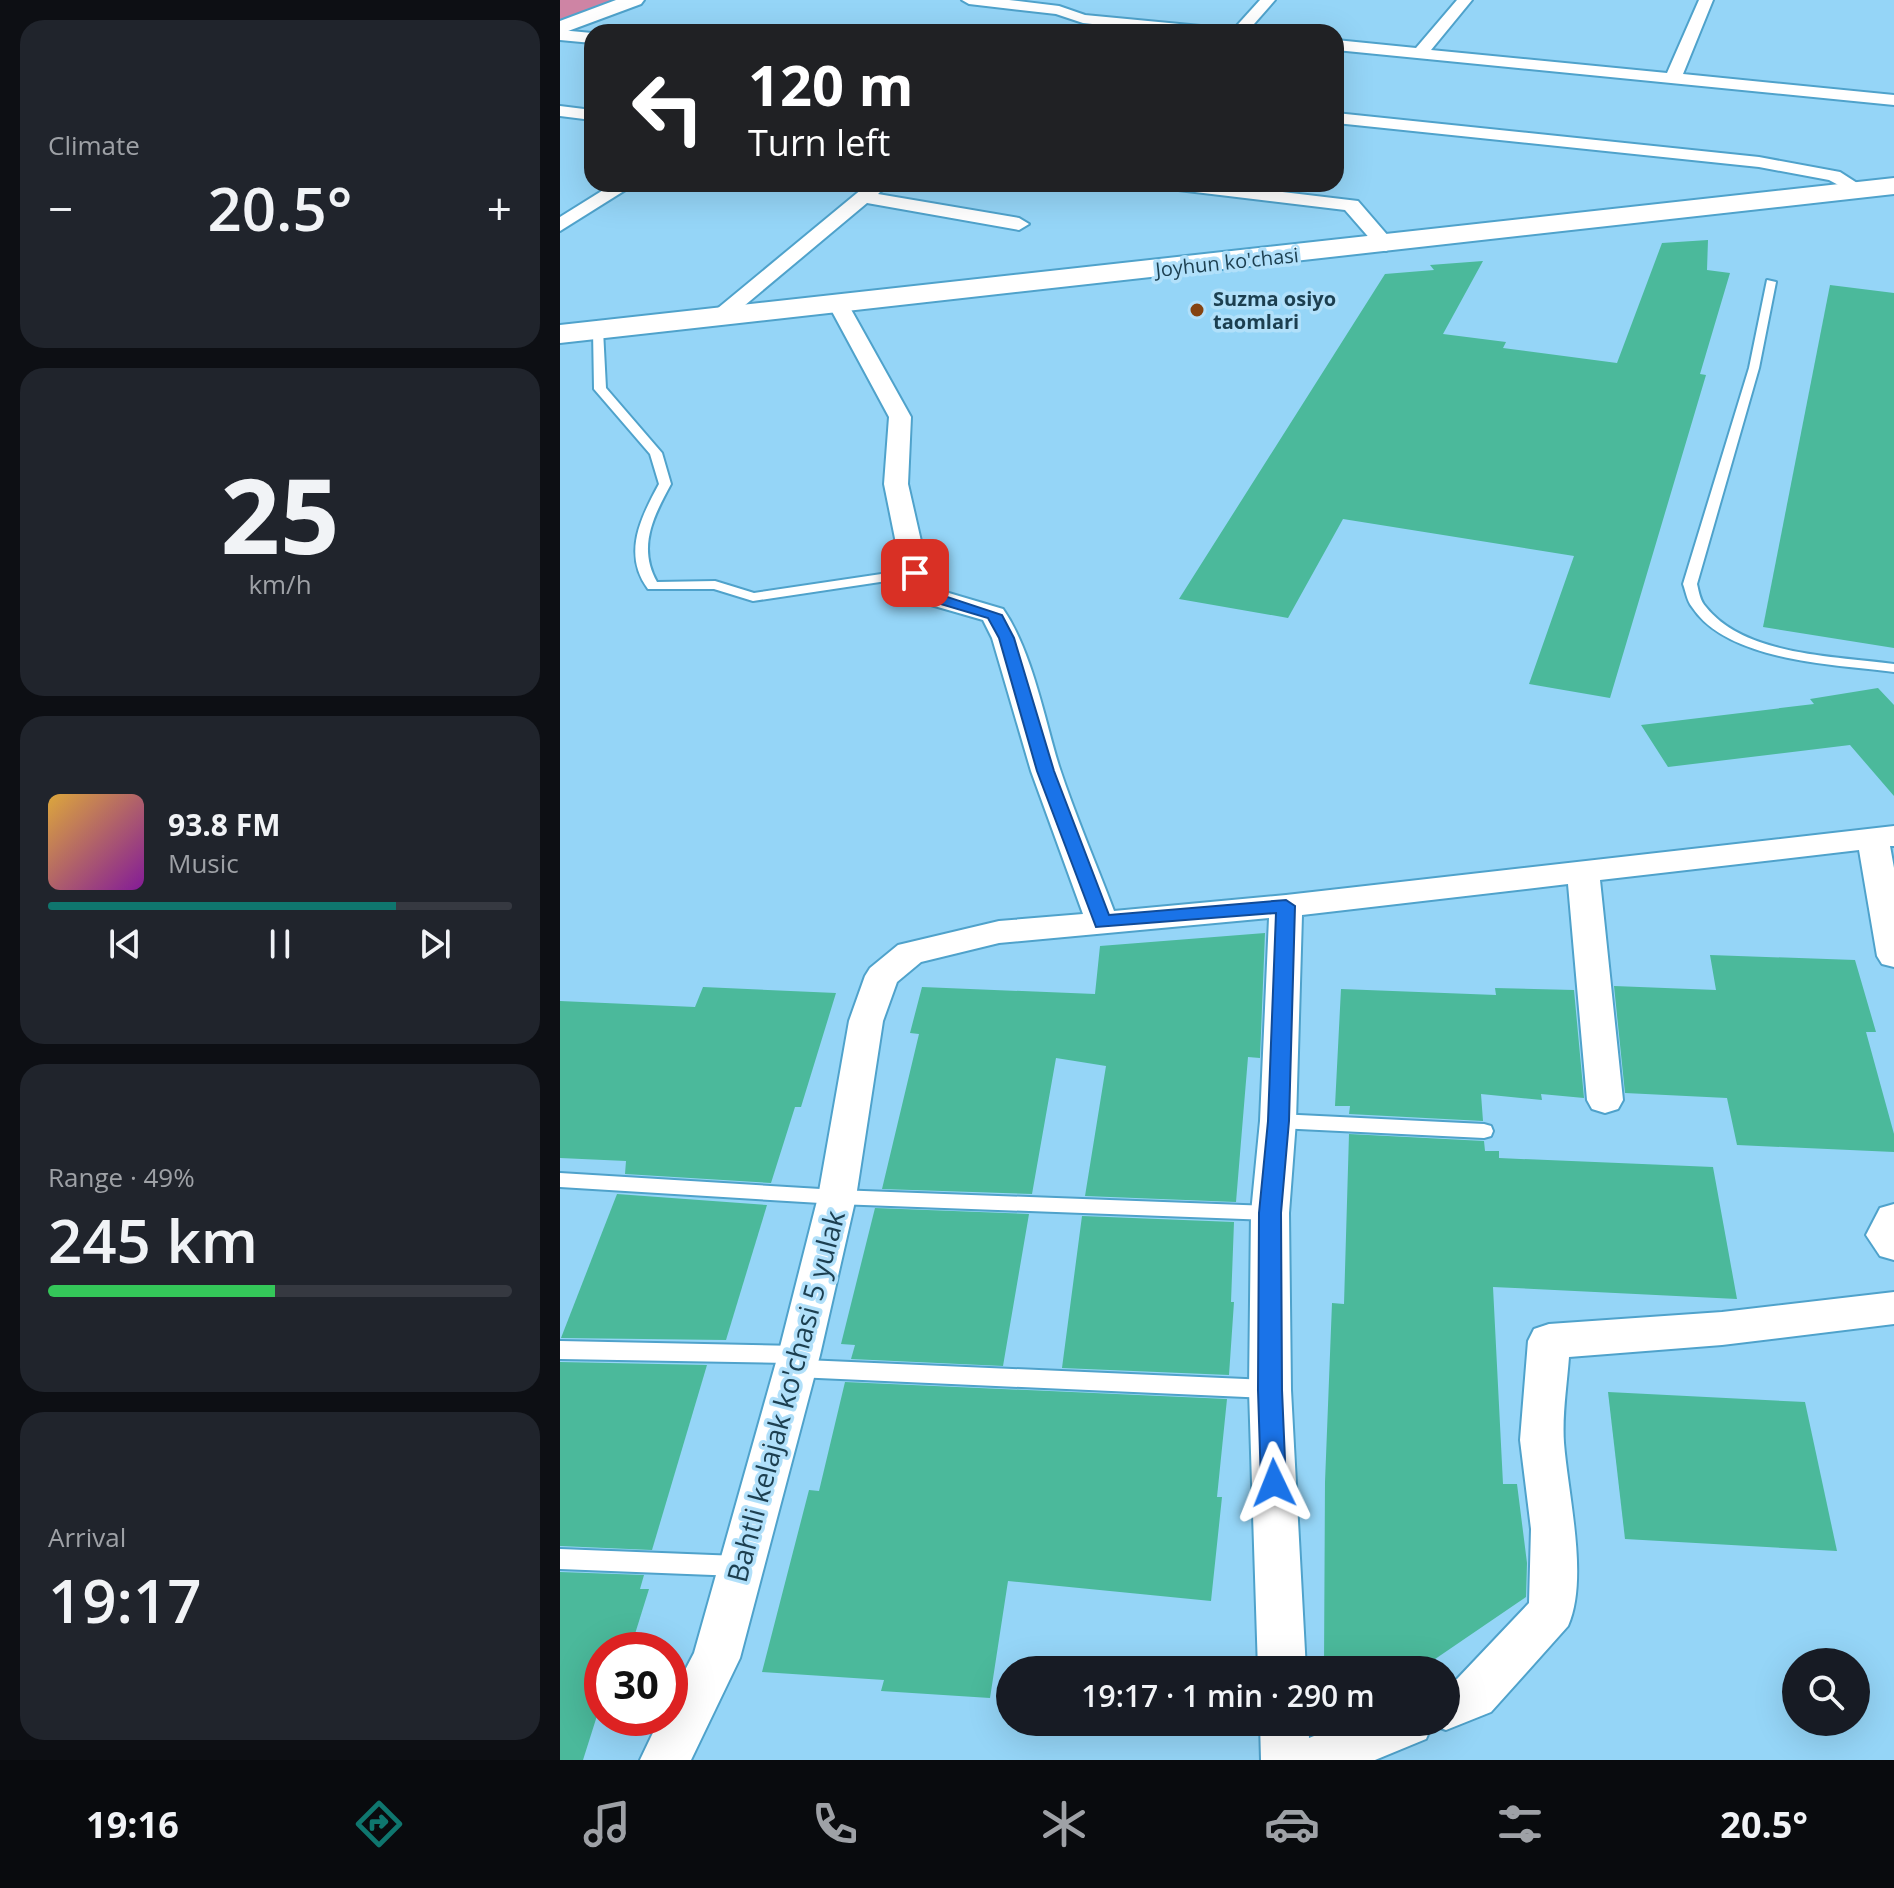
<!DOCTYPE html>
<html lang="en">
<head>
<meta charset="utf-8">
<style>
	body { margin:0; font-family:"Open Sans",sans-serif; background:#20242c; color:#f1f3f6; height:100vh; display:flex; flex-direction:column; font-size:30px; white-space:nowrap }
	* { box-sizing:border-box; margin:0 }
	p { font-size:26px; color:#9ea1a6 }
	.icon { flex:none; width:44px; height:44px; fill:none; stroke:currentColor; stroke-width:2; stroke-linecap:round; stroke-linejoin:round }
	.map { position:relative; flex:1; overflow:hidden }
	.side { display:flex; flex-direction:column; gap:20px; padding:20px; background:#0d0f14; width:560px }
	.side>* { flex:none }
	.hud { position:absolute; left:24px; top:24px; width:760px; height:168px; border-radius:24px; box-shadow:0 8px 32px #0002; background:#202124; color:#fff; overflow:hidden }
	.buttons { position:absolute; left:1222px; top:1648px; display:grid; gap:16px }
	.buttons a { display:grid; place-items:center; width:88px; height:88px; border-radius:50%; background:#171b24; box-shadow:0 8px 32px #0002; font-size:40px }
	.speed { position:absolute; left:24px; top:1632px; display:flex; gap:16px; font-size:40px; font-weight:700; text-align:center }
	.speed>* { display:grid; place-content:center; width:104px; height:104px; border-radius:50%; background:#171b24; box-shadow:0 8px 32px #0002; line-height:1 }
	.speed .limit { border:12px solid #d22; background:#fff; color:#111 }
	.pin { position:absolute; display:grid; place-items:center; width:68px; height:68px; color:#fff; margin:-34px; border-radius:16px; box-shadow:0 4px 12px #0006 }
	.me { position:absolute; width:88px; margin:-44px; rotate:358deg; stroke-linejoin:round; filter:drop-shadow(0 0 6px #0008) }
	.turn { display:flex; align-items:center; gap:28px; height:168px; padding:0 32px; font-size:36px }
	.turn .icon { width:104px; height:104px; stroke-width:2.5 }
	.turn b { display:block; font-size:56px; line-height:68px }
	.big { font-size:60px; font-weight:600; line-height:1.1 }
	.side .tile { flex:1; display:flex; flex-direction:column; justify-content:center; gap:12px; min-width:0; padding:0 28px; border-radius:24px; background:#20242c }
	.side .dial { align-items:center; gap:0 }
	.dial b { font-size:104px; line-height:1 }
	.song { display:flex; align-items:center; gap:24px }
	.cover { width:96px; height:96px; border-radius:12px; background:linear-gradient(135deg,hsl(40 70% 55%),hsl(290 70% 35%)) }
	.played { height:8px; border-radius:4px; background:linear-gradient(90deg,#0f766e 75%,#363941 75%) }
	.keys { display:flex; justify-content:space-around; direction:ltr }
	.heat { display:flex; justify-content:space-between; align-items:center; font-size:44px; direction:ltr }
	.charge { height:12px; border-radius:6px; background:linear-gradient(90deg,#34c759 49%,#363941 0) }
	.trip { position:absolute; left:436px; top:1656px; width:464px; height:80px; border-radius:40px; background:#171b24; box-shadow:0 8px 32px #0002; font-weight:600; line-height:80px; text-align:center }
	.menu { display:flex; height:128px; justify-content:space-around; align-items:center; background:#090b0e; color:#9ea1a6 }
	.menu .icon { width:56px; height:56px }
	.menu .current { color:#0f766e }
	.menu b { font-size:36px; color:#f1f3f6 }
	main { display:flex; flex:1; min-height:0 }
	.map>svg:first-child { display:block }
</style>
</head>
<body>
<main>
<section class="side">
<div class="tile"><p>Climate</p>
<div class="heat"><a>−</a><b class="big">20.5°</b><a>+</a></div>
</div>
<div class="tile dial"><b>25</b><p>km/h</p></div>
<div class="tile">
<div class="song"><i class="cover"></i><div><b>93.8 FM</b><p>Music</p></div></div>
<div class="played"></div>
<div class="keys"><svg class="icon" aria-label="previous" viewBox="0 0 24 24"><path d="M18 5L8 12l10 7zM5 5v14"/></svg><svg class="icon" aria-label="pause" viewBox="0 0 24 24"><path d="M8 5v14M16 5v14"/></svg><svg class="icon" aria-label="next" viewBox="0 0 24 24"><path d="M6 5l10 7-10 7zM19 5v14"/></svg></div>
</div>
<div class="tile"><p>Range · 49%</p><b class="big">245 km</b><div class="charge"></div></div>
<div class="tile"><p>Arrival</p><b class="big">19:17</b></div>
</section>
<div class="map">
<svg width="1334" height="1760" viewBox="0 0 1334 1760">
	<rect width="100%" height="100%" fill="#95d5f7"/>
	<polygon fill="#ce84a4" points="0,0 58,0 0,22"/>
	<g fill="#4bb99b">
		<polygon points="1148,240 1147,270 1170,273 1140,374 1146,375 1050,698 969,684 1014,556 783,519 728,618 619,599 825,274 874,270 870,265 923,261 883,334 946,342 943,348 1057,363 1102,243"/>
		<polygon points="1270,285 1334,293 1334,648 1203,627"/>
		<polygon points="1318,688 1334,705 1334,796 1290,745 1108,767 1081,725 1254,704 1250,699"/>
		<polygon points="705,933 700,1058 688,1057 676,1202 525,1196 546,1066 496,1058 472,1194 322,1189 359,1034 350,1033 362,987 535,994 540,946"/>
		<polygon points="1150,955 1295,960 1316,1032 1306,1032 1334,1134 1334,1152 1177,1145 1167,1098 1065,1093 1054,986 1156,990"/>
		<polygon points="143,987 276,993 241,1107 235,1107 211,1183 65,1174 66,1161 0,1158 0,1001 135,1007"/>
		<polygon points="935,988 1014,990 1024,1098 981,1094 982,1100 921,1094 923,1121 789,1114 790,1106 775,1106 781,989 936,995"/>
		<polygon points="789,1134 924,1141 925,1151 939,1151 939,1158 1153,1167 1177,1299 933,1287 943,1484 957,1484 967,1563 966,1597 859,1670 764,1666 765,1482 772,1303 784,1304"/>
		<polygon points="57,1194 207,1205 166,1340 1,1338"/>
		<polygon points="315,1208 469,1214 443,1366 291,1359 295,1345 281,1344"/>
		<polygon points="522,1216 674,1222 671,1302 674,1302 669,1375 502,1368"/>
		<polygon points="0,1362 147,1365 92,1550 0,1546"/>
		<polygon points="285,1382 667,1399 657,1497 662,1497 651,1601 448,1581 430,1698 321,1691 324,1680 202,1672 249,1490 259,1491"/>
		<polygon points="1048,1392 1245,1402 1277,1551 1065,1539"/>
		<polygon points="0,1572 84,1575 80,1589 89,1589 70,1650 42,1650 42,1700 23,1760 0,1760"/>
	</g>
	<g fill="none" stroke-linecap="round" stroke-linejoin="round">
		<g stroke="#4fa2cb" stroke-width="4">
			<g id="lane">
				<path d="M1207,280L1216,282L1199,368L1137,584C1139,592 1140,601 1146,607C1185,656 1276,656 1334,664V672C1275,664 1168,662 1132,607C1127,601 1126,592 1123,584L1189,368Z"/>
				<path d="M38,327L43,330L46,388L102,453L111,484C94,515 77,547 97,582L155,581L194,593L355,569L361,573L360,576L193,601L154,589H88C62,554 81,517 99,484L90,454L34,389L33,330Z"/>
				<polygon points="718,1114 924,1124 931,1126 933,1131 931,1136 924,1138 718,1128 712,1126 709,1121 712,1116"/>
				<polygon points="0,1173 277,1190 710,1206 717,1208 720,1213 717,1218 710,1220 277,1204 0,1187"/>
				<polygon points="0,1341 237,1346 244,1349 247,1355 245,1360 708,1380 715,1383 719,1389 715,1395 708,1398 236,1377 229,1374 226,1368 228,1363 0,1359"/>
				<polygon points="0,1549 178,1556 186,1559 189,1566 186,1573 178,1576 0,1569"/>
			</g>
		</g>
		<g stroke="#4fa2cb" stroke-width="4">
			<g id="street">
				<polygon points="402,0 449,0 499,6 525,15 651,27 659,32 606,32 523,23 496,14 409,4"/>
				<polygon points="700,0 715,0 687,32 671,32"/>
				<polygon points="897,0 912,0 871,50 1107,73 1139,0 1153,0 1123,74 1334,95 1334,105 776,50 776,40 856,48"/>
				<polygon points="0,30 32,33 32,43 0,40"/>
				<polygon points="0,106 32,110 32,120 0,116"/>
				<polygon points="776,113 1199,157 1280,172 1308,190 1299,196 1269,180 1199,167 776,123"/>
				<polygon points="53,184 75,184 0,231 0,217"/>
				<polygon points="308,184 328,184 318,194 459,218 469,224 459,230 307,203 166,321 152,321 149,317 152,313"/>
				<polygon points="601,184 657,184 798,201 836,245 826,251 819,249 785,210 610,189"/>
				<path d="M278,298L288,304L351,417L348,484L368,572L382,591L443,609C472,651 484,717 499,766C515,815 536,863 554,911L726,895L1334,826V846H1330L1334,868V967L1322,964L1317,956L1299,850L1040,880L1063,1100L1058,1109L1045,1113L1032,1109L1027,1100L1008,884L742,915L736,1121L729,1213L731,1390L746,1670H698L689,1390L691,1213L700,1121L709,918L439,943L361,962L337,982L323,1021L296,1197L260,1355L180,1658L131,1760H80L100,1718H110V1699L134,1653L218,1355L258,1197L289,1021L305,976L310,968L338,945L439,921L523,914L471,771L432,638L423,620L364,603L342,573L324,484L329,417L268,304Z"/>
				<polygon points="1334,1204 1334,1260 1320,1256 1306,1235 1320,1208"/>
				<path d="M1334,1292V1324L1162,1345L1009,1357C1007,1385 1002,1415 1004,1443C1008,1495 1029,1579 1008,1626L931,1712L886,1730L872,1725L866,1739L815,1760H701L700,1722H748L749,1738L789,1722H886V1684L897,1679L969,1603L971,1529L960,1440L968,1341L974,1329L989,1324L1162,1312Z"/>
			</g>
		</g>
		<g stroke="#4fa2cb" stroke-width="4">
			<polygon id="secondary" points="56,0 84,0 81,4 0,34 0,21"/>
		</g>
		<g stroke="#4fa2cb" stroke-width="4">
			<polygon id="primary" points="1334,178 1334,194 0,343 0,325"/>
		</g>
		<use href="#lane" fill="#fff" fill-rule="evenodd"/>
		<use href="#street" fill="#fff" fill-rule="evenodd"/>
		<use href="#secondary" fill="#fff" fill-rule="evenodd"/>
		<use href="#primary" fill="#fff" fill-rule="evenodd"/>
	</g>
	<polygon fill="#1a73e8" stroke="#114b97" stroke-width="2" points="355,569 361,570 378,594 442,615 454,638 494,771 549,915 726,900 735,906 729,1121 721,1213 722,1390 726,1483 723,1491 714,1494 705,1491 701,1483 698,1390 699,1213 708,1121 716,913 536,927 477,771 439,638 428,618 367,600 348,573"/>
	<circle fill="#854310" stroke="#b1e0fa" stroke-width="3" cx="637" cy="310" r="8"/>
	<g text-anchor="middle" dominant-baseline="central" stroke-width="7" stroke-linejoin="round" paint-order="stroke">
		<g font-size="20" fill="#1c3f50" stroke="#b1e0fa">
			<text transform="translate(667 262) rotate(-6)">Joyhun ko'chasi</text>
		</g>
		<g font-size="20" font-weight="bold" fill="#1c3f50" stroke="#b1e0fa" text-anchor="start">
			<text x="653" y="298">Suzma osiyo<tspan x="653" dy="23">taomlari</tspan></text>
		</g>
		<g font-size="28" fill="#1c3f50" stroke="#b1e0fa">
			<text transform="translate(225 1396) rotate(-75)">Bahtli kelajak ko'chasi 5 yulak</text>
		</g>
	</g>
</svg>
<div class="buttons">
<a><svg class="icon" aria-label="search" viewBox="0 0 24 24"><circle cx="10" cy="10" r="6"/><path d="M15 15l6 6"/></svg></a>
</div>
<div class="speed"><div class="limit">30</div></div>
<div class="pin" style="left:355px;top:573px;background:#d93025"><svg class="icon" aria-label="arrive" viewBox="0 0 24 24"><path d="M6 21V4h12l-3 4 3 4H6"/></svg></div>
<svg class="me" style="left:714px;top:1483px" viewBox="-20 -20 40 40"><path d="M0-17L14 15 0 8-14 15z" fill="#1a73e8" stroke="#fff" stroke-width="4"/></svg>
<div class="trip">19:17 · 1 min · 290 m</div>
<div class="hud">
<div class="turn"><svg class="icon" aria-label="left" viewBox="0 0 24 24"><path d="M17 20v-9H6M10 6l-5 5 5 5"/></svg><div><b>120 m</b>Turn left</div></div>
</div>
</div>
</main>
<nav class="menu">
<b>19:16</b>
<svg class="icon current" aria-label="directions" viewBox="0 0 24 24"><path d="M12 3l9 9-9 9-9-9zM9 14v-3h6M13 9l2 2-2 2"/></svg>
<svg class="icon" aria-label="music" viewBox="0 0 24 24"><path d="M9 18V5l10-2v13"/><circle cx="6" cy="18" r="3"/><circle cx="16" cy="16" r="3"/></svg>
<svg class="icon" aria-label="phone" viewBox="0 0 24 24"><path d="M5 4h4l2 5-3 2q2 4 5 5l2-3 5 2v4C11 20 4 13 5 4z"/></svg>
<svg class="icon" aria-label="climate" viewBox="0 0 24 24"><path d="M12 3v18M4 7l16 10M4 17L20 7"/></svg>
<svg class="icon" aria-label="car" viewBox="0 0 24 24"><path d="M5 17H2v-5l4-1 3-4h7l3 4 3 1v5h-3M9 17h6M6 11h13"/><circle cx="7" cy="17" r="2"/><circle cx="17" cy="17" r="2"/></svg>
<svg class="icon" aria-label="filters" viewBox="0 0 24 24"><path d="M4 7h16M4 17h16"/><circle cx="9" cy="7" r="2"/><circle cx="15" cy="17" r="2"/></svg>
<b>20.5°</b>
</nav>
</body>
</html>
